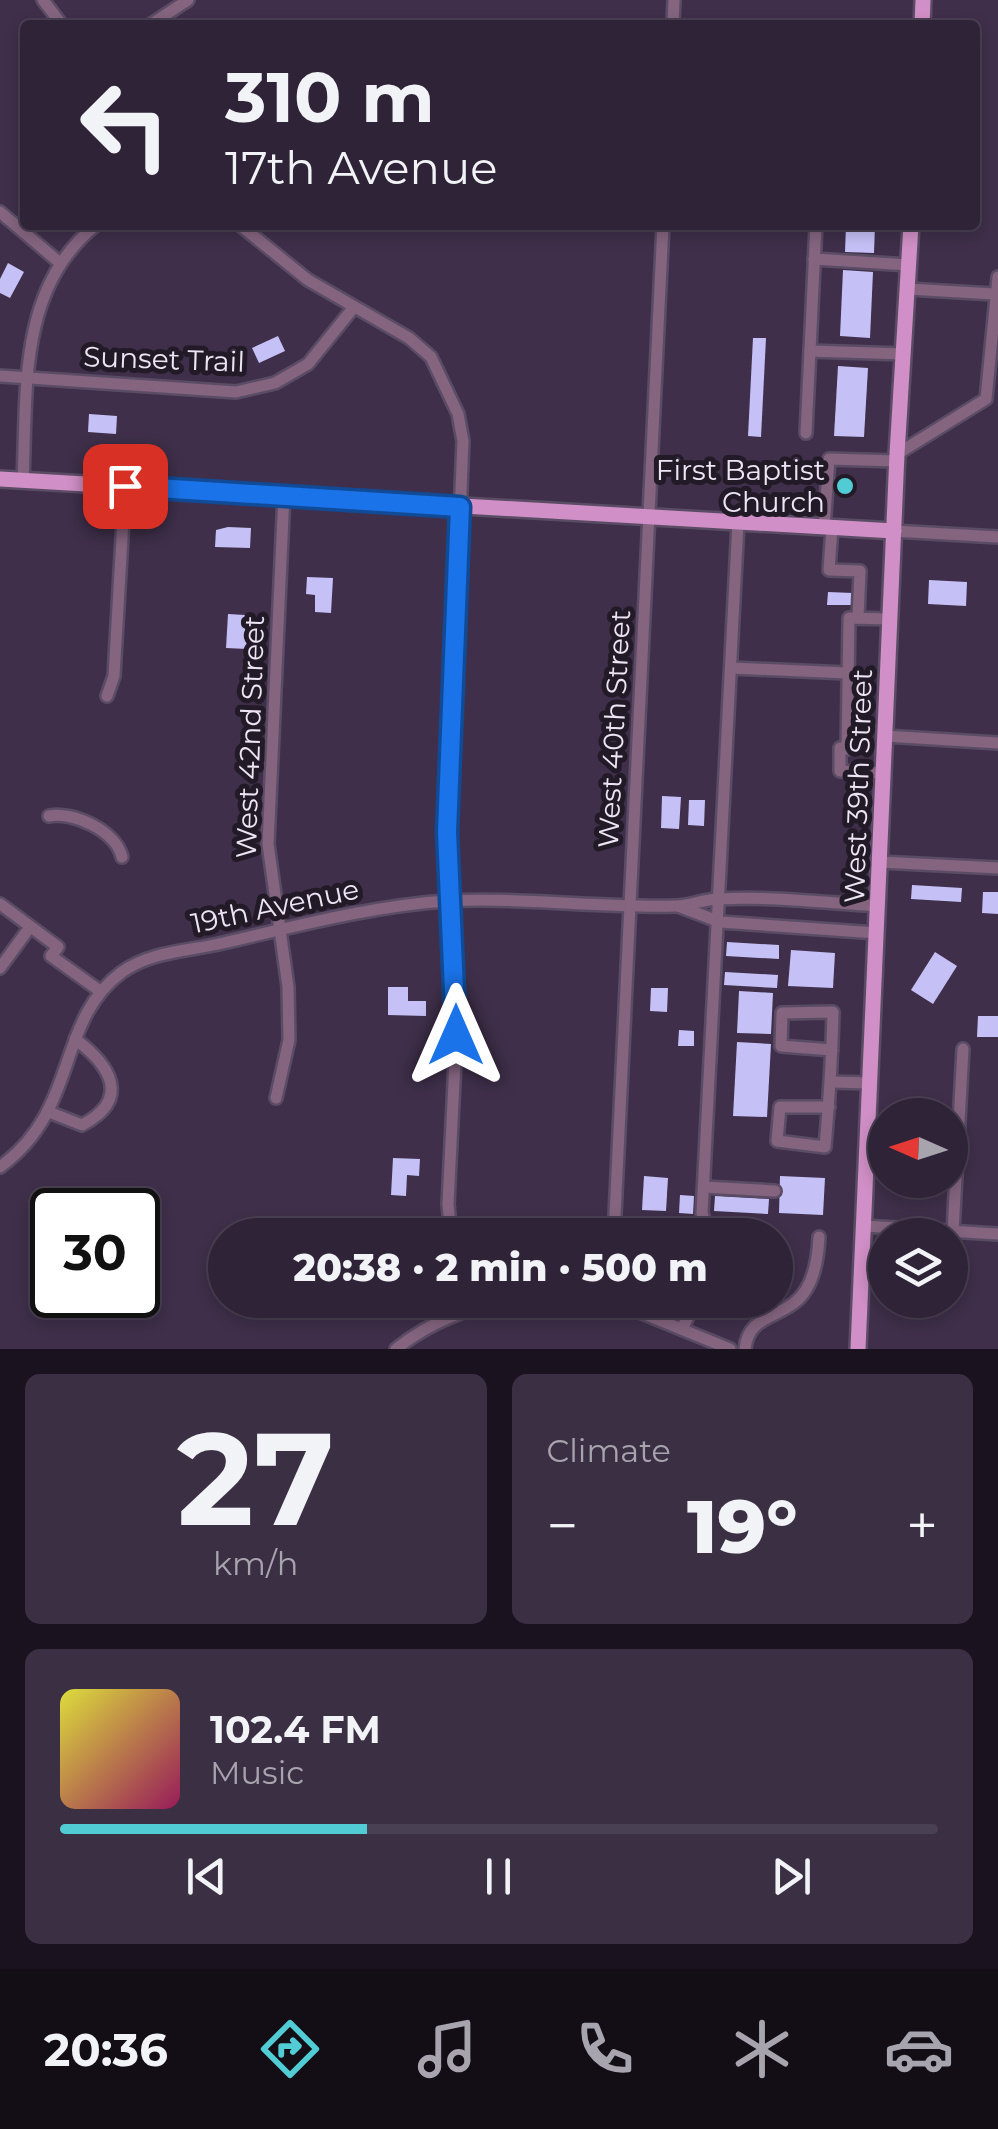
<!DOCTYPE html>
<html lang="en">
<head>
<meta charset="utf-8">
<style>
	body { margin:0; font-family:Montserrat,sans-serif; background:#3b2f43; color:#f1f3f6; height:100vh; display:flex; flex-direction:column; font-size:38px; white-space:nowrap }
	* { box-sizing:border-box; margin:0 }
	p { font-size:32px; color:#a7a4ae }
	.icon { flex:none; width:55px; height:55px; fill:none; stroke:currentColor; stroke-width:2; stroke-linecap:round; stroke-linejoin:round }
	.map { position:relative; height:1349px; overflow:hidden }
	.details { display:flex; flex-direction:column; gap:25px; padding:25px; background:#1a131f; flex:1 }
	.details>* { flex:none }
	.guide { position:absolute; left:20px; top:20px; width:960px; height:210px; border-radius:10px; box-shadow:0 5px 15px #0003,0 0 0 2px #4a4053; background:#2f2338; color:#f1f3f6; overflow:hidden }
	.needle { width:65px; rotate:273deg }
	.controls { position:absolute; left:868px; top:1098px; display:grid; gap:20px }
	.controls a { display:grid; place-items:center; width:100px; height:100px; border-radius:50%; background:#2f2338; box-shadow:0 5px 15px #0003,0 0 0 2px #4a4053; font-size:50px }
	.speed { position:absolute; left:30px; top:1188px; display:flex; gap:20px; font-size:50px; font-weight:700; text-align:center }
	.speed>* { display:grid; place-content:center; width:130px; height:130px; border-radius:50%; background:#2f2338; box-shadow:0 5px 15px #0003,0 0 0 2px #4a4053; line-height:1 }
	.speed .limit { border:5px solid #111; border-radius:15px; background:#fff; color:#111 }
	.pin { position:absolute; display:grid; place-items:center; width:85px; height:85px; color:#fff; margin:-42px; border-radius:20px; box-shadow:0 5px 15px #0006 }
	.me { position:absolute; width:110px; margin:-55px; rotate:0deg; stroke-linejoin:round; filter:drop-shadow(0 0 8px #0008) }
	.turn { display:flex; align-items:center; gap:35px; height:210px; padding:0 40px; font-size:45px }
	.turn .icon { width:130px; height:130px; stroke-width:2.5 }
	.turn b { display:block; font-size:70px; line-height:85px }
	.big { font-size:75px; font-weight:800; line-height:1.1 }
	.details .tile { flex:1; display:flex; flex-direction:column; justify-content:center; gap:15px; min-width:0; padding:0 35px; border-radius:15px; background:#3b2f43 }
	.details .dial { align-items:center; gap:0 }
	.dial b { font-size:130px; line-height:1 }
	.song { display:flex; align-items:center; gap:30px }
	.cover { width:120px; height:120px; border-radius:15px; background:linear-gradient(135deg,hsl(60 70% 55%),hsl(330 70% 35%)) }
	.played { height:10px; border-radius:5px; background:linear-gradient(90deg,#51ccd4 35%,#4a4053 35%) }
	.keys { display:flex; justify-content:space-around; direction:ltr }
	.heat { display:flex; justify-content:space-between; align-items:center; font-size:55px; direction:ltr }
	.details .tiles { flex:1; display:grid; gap:25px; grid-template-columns:1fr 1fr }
	.tile:last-child { grid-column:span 2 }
	.trip { position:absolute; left:208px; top:1218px; width:585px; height:100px; border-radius:50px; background:#2f2338; box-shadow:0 5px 15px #0003,0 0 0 2px #4a4053; font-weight:800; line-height:100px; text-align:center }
	.tabs { display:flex; height:160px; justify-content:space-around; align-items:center; background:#130e16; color:#a7a4ae }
	.tabs .icon { width:70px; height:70px }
	.tabs .selected { color:#51ccd4 }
	.tabs b { font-size:45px; color:#f1f3f6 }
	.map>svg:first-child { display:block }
</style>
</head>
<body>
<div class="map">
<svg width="998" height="1349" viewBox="0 0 998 1349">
	<rect width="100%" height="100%" fill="#3f2f4a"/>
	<g fill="#c5c1f7">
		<polygon points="846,225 875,225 874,253 845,252"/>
		<polygon points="8,263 24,272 10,298 0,293 0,279"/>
		<polygon points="843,270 873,272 870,338 840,336"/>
		<polygon points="278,336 285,351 259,363 252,348"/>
		<polygon points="753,338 766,338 761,437 748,436"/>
		<polygon points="838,366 868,368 864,437 834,436"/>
		<polygon points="89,414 117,416 116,434 88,432"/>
		<polygon points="228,527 251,528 250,548 215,547 216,530"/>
		<polygon points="307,577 333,578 331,613 315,612 315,595 306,594"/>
		<polygon points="929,580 967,582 966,606 928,604"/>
		<polygon points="828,592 853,593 853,605 827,605"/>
		<polygon points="228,614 245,615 247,649 226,648"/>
		<polygon points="662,796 681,797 679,829 661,828"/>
		<polygon points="689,800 705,800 704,826 688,825"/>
		<polygon points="912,885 962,888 961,902 911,899"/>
		<polygon points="983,892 998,892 998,914 982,913"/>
		<polygon points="727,942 779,945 779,959 726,956"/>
		<polygon points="791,950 835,953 833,988 788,986"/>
		<polygon points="935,952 957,966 933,1004 911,990"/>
		<polygon points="725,972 778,975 777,988 724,985"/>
		<polygon points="388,987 408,987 408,1001 426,1001 426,1016 388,1015"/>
		<polygon points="651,988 668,988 667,1012 650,1011"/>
		<polygon points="739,991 773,993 771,1034 737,1033"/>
		<polygon points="978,1016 998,1016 998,1037 977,1037"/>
		<polygon points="679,1030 694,1031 694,1046 678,1046"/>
		<polygon points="737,1042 771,1044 767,1117 733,1116"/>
		<polygon points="393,1158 420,1159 419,1176 407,1175 406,1196 391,1195"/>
		<polygon points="644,1176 668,1178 666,1211 642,1210"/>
		<polygon points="780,1176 825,1178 823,1215 779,1213"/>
		<polygon points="680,1195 694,1196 693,1214 679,1213"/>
		<polygon points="715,1196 769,1199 768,1214 714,1211"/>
	</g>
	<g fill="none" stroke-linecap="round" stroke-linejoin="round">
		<g stroke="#5b4c65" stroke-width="16">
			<g id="minor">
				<polyline points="43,0 62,25"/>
				<polyline points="150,25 188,0"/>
				<polyline points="673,25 674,0"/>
				<polyline points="0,212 60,263"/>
				<polyline points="240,225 308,280 409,338 431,357 458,414 463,441 447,831 458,1001 448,1204 451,1235"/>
				<polyline points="814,259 909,265"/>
				<polyline points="908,289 994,294"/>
				<polyline points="810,351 904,354"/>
				<polyline points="0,376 236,392 275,383 308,364 354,307"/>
				<polyline points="806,433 816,225"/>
				<polyline points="897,454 986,399 998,277"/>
				<path d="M23,480C27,390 18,287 96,225"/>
				<polyline points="824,528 829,459 897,461"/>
				<polyline points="832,528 829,570 860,571 858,618"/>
				<polyline points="894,531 998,537"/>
				<polyline points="732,668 847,673"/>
				<polyline points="107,696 114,676 125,486"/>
				<polyline points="885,736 998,743"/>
				<polyline points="883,773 840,771 840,748 847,749 849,618 890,619"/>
				<path d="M49,816C73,811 116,831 122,857"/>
				<polyline points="880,862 998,868"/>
				<polyline points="0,904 58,947 51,956 100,991"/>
				<polyline points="678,906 720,922 877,933"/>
				<polyline points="0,968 30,927"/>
				<polyline points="831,1082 870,1083"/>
				<polyline points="276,1098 289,1040 288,987 268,844 284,495"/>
				<path d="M829,1107H780L777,1141L825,1147C829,1102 832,1057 833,1012L782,1013L781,1046L832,1050"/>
				<path d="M49,1112L82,1125C132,1099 110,1065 75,1039"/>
				<path d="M0,1167C80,1109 55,1021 122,972C151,951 190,951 223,943C297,926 371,906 447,901C522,897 599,908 675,906C690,906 704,899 719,899C772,896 826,903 879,906"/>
				<polyline points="704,1187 775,1191"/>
				<polyline points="863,1226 998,1234"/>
				<polyline points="614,1235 663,225"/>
				<polyline points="709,1235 702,1213 738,523"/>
				<polyline points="950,1286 963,1049"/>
				<polyline points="595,1300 625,1306 730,1349"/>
				<polyline points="682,1329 696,1300"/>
				<path d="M396,1349C431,1321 468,1308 511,1300"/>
				<path d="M745,1349C748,1318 773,1319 794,1303C813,1289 818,1259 819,1237"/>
			</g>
		</g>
		<g stroke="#5b4c65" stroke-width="20">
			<g id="major">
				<polyline points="922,25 923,0"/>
				<polyline points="0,479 894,531"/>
				<polyline points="858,1349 897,454 911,225"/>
			</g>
		</g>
		<use href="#minor" stroke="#84647f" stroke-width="11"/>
		<use href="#major" stroke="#d08fc6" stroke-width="15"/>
	</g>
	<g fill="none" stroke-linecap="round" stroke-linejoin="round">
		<g stroke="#114b97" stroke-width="25">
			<polyline id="route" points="125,486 460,507 447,832 456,1035"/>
		</g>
		<use href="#route" stroke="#1a73e8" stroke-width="18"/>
	</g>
	<circle fill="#51ccd4" stroke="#221b27" stroke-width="4" cx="845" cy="486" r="10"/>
	<g text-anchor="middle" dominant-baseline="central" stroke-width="10" stroke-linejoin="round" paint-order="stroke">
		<g font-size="28" fill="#ede4f4" stroke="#221b27">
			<text transform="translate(164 359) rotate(2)">Sunset Trail</text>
			<text transform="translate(614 729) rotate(-87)">West 40th Street</text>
			<text transform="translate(250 737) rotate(-88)">West 42nd Street</text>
			<text transform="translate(858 786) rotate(-88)">West 39th Street</text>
			<text transform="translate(275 906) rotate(-12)">19th Avenue</text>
		</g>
		<g font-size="28" fill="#ede4f4" stroke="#221b27" text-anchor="end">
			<text x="825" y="470">First Baptist<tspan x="825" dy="32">Church</tspan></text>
		</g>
	</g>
</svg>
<div class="controls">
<a><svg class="needle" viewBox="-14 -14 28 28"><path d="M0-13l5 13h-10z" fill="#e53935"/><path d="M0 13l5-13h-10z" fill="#a7a4ae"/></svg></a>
<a><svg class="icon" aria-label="layers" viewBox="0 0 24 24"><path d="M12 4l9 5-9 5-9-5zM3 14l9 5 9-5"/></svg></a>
</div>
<div class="speed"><div class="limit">30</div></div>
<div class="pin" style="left:125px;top:486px;background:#d93025"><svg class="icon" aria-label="arrive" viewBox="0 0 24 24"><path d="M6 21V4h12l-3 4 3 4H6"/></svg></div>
<svg class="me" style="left:456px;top:1035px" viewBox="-20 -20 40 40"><path d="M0-17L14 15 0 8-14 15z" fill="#1a73e8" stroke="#fff" stroke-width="4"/></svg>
<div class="trip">20:38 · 2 min · 500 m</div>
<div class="guide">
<div class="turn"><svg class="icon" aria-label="left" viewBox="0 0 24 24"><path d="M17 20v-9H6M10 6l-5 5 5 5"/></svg><div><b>310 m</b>17th Avenue</div></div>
</div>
</div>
<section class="details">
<div class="tiles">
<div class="tile dial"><b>27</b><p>km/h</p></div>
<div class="tile"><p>Climate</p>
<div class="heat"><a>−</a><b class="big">19°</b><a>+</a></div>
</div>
<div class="tile">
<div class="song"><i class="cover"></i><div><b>102.4 FM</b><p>Music</p></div></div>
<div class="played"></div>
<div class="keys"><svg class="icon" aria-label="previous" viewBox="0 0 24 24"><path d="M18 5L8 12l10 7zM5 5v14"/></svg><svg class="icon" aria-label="pause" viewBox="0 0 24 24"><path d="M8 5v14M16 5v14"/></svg><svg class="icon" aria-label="next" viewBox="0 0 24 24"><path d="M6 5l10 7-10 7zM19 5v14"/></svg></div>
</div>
</div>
</section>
<nav class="tabs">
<b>20:36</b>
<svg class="icon selected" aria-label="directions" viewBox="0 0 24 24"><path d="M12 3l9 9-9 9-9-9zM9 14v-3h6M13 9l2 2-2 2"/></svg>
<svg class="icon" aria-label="music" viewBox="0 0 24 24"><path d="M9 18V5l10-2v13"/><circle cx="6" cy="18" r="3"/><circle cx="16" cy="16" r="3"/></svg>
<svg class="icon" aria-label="phone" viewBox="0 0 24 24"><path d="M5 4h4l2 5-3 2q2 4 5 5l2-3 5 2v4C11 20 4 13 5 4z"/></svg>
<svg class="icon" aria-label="climate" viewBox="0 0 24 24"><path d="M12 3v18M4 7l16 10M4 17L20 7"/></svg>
<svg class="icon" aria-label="car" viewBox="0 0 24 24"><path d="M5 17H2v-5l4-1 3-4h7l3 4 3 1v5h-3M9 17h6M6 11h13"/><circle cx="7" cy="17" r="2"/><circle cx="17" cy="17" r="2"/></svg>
</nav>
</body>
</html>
